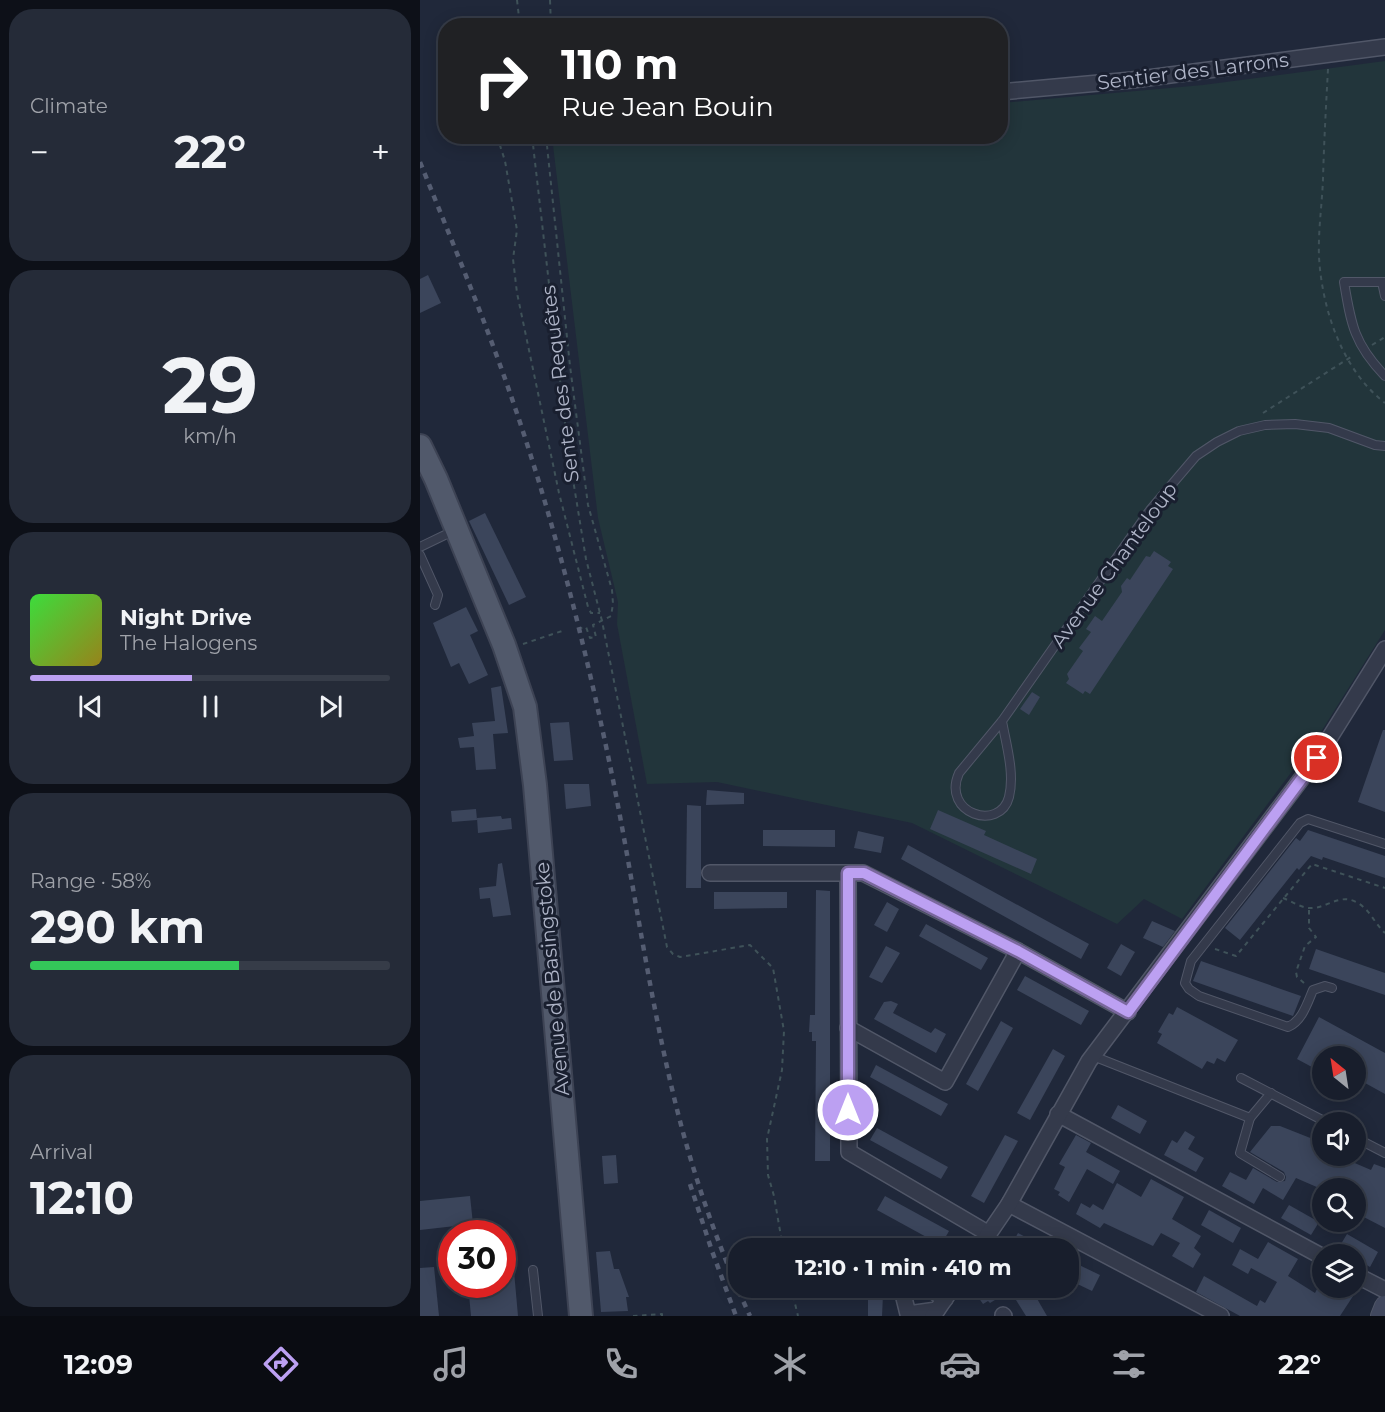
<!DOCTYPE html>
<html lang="en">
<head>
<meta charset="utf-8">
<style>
	body { margin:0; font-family:Montserrat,sans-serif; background:#252b38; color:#f1f3f6; height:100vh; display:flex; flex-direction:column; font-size:22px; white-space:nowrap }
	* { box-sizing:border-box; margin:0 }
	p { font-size:20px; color:#9fa2a9 }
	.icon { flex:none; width:33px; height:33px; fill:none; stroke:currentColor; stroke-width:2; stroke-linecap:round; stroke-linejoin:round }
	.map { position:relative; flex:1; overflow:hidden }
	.side { display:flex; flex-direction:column; gap:9px; padding:9px; background:#0d1018; width:420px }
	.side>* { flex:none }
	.banner { position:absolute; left:18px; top:18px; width:570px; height:126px; border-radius:24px; box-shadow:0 3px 15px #0003,0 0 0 2px #363c48; background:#202124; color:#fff; overflow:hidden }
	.needle { width:39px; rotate:330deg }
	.tools { position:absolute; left:892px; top:1046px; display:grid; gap:12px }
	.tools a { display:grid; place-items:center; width:54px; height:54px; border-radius:50%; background:#181e2c; box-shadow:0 3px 15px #0003,0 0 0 2px #363c48; font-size:30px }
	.speed { position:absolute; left:18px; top:1220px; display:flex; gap:12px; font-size:30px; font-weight:700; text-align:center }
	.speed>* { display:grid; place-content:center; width:78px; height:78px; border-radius:50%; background:#181e2c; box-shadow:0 3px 15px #0003,0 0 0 2px #363c48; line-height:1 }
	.speed .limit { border:9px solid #d22; background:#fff; color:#111 }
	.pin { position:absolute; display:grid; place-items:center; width:51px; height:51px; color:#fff; margin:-26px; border:3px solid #fff; border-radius:50%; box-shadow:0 2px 6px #0007 }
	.me { position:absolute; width:66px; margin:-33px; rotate:0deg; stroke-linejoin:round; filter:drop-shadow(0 0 4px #0008) }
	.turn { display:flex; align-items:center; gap:21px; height:126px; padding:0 24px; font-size:27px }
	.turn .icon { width:78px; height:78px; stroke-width:2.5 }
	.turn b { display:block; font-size:42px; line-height:51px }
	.big { font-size:45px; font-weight:700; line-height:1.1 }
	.side .tile { flex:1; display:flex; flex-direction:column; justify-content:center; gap:9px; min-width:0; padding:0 21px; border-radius:24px; background:#252b38 }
	.side .dial { align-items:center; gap:0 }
	.dial b { font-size:78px; line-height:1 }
	.song { display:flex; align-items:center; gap:18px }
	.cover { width:72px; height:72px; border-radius:9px; background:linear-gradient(135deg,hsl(120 70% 55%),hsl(50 70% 35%)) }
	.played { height:6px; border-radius:3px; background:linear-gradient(90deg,#bca0f2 45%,#363c48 45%) }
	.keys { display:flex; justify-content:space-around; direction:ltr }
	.heat { display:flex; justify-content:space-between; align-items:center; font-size:33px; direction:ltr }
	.charge { height:9px; border-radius:4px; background:linear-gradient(90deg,#34c759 58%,#363c48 0) }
	.trip { position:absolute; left:308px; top:1238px; width:351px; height:60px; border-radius:24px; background:#181e2c; box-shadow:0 3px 15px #0003,0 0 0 2px #363c48; font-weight:700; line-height:60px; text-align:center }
	.dock { display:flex; height:96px; justify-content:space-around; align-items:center; background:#0a0c12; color:#9fa2a9 }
	.dock .icon { width:42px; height:42px }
	.dock .current { color:#bca0f2 }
	.dock b { font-size:27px; color:#f1f3f6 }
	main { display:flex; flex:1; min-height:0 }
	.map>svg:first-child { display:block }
</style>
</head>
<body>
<main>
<section class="side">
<div class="tile"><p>Climate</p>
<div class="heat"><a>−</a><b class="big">22°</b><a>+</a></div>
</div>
<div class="tile dial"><b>29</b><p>km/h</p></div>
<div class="tile">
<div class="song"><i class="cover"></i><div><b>Night Drive</b><p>The Halogens</p></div></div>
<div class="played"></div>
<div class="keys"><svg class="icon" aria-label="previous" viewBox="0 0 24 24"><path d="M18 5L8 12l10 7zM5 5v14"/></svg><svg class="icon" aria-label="pause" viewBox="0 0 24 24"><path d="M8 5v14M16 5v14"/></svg><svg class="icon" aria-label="next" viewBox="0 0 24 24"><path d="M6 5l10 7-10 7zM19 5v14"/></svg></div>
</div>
<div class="tile"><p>Range · 58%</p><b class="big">290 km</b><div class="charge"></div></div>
<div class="tile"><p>Arrival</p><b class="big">12:10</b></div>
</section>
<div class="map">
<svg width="965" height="1316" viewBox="0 0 965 1316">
	<rect width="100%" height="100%" fill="#20283a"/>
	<polygon fill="#22353b" points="965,61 965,630 899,735 762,919 724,899 697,924 492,823 297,782 227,784 197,624 198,602 178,518 132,137 580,136 581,103 783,85"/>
	<g fill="#3b455b">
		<polygon points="8,275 21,303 0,313 0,279"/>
		<polygon points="65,513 106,597 89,605 49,521"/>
		<polygon points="734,551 751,562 748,566 753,569 670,694 665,691 663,694 646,683 649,679 647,674 663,651 659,648 671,632 666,629 675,616 682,621 702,592 701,586 707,578 710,580 726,556 730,557"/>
		<polygon points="46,607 58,631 50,635 68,675 49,684 39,663 31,667 13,623"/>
		<polygon points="81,686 88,733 73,734 76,769 56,770 54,747 40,748 38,738 54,736 52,723 75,721 71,688"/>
		<polygon points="612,692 620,697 609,715 600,709"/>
		<polygon points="149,722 153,760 134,761 130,723"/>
		<polygon points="963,730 965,730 965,812 938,802"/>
		<polygon points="144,784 169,784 171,806 146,809"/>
		<polygon points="287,790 324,793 324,804 286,805"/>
		<polygon points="267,805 281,806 281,888 266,888"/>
		<polygon points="56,809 57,820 32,822 31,811"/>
		<polygon points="518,810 566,831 564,835 617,859 611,874 510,829"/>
		<polygon points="81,816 82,819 91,818 92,829 58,833 57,818"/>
		<polygon points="343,830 415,830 415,847 343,846"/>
		<polygon points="888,830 965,856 965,878 903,857 902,860 891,856 879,870 877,868 820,940 805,928 876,838 880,841"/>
		<polygon points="438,831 464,837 461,853 434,848"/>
		<polygon points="488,845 669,944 661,959 481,859"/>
		<polygon points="82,863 91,915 73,917 70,898 60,899 59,888 76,886 78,864"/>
		<polygon points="396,890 410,891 410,1161 395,1161 396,1041 392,1041 392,1032 389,1032 390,1015 395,1015"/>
		<polygon points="294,892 367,892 367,908 294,909"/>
		<polygon points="467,902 479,909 467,932 454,925"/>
		<polygon points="732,921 755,931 743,947 723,938"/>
		<polygon points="506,924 568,958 561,970 499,936"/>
		<polygon points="701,944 715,952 701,976 687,968"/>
		<polygon points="466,946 480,953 462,983 449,977"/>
		<polygon points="896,949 965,973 965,995 889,969"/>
		<polygon points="781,961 881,996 873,1016 773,981"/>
		<polygon points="605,976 669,1011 661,1025 597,990"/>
		<polygon points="471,1001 478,1004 473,1013 511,1033 515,1028 526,1034 516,1053 454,1019 464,1002"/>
		<polygon points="757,1007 818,1040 805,1062 797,1058 794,1064 787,1061 782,1069 737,1043 742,1034 738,1032 749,1013 753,1015"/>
		<polygon points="899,1017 965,1053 965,1094 936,1078 936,1056 903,1056 903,1073 877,1059"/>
		<polygon points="581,1021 593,1028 558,1091 546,1084"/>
		<polygon points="633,1049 645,1056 610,1120 597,1113"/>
		<polygon points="456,1065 528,1104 521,1116 450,1077"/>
		<polygon points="698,1105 727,1121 720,1134 691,1118"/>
		<polygon points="851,1126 860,1126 903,1143 903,1155 916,1155 951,1170 954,1164 965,1168 965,1228 936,1213 936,1188 899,1188 876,1178 863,1200 843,1188 834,1204 802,1186 810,1172 826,1180 833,1168 857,1182 865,1181 866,1177 864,1172 830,1152"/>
		<polygon points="457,1128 528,1167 521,1179 450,1140"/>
		<polygon points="765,1131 775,1137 768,1149 784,1158 776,1172 744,1155 752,1140 757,1143"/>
		<polygon points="585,1135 598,1141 564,1203 551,1196"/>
		<polygon points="656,1135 671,1143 666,1152 700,1171 693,1184 667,1169 649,1202 638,1195 640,1192 634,1189 645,1167 639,1164"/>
		<polygon points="196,1155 198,1183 184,1184 182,1156"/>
		<polygon points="731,1179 764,1197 752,1219 781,1236 774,1248 781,1254 773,1268 752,1256 760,1243 741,1233 733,1246 684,1223 680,1228 656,1214 661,1203 670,1208 673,1204 683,1210 697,1183 721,1197"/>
		<polygon points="50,1196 53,1224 0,1230 0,1201"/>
		<polygon points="465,1196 529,1231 521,1245 457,1210"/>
		<polygon points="869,1205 899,1222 891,1235 861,1218"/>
		<polygon points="789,1210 821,1228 813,1243 781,1225"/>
		<polygon points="598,1233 626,1248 590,1248"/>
		<polygon points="927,1234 958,1252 950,1267 936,1259 936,1254 927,1254 918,1249"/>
		<polygon points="848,1242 878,1259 868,1276 895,1293 898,1287 931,1287 937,1290 920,1316 820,1316 776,1292 784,1276 837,1306 840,1300 845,1303 857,1282 831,1268 828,1274 812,1265 820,1249 838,1259"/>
		<polygon points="190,1251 194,1269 199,1269 209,1297 206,1297 208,1311 181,1312 176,1252"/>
		<polygon points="93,1260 98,1316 51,1316 48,1284 82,1284 82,1261"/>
		<polygon points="657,1264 680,1275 672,1291 649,1280"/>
		<polygon points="14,1267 19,1316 0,1316 0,1268"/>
		<polygon points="567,1287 596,1287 570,1303 568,1301 563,1304 556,1294"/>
		<polygon points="612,1290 627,1316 606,1316 596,1300"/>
		<polygon points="448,1295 463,1295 462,1316 448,1316"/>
	</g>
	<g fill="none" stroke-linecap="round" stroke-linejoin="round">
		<g stroke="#515768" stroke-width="10">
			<g id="service">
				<polyline points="962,282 965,296"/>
				<path d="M965,282H924C931,324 934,344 965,376"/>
				<polyline points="0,547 29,533"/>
				<polyline points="0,555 18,595 15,605"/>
				<path d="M582,721C586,744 595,773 589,797C580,832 521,814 539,773L582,721L730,510L776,456L797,442L819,431L845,425L875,424L909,428L955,445L965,446"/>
				<path d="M912,988L905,986L893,990C887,1004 882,1021 868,1027L779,996L769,989L765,983L771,961L880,823L888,819L965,844"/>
				<polyline points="673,1056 830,1118 851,1093"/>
				<polyline points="821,1078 906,1122"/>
				<polyline points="830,1118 820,1153 860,1177"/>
				<polyline points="936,1138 965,1153"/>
				<polyline points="113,1270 118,1316"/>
			</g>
		</g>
		<g stroke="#515768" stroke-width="18">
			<g id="minor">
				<polyline points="580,92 712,80 965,47"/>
				<polyline points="290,873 443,873 598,951 708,1012"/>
				<polyline points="428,873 429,1152 569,1234"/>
				<polyline points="428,1028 525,1082 598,951"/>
				<polyline points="638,1114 903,1257"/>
				<polyline points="589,1204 801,1316"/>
				<polyline points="559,1248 589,1204 669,1061 897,758 965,649"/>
				<polyline points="936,1275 965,1290"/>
				<polyline points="484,1287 482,1290 488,1314 517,1310"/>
				<polyline points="507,1287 525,1299"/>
				<polyline points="583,1315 584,1316"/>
				<polyline points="513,1316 533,1287"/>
			</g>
		</g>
		<g stroke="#515768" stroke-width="22">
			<polyline id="secondary" points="961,1316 965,1306"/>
		</g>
		<g stroke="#3d4354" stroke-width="26">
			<polyline id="primary" points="0,446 16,479 84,645 105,707 115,785 161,1316"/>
		</g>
		<g stroke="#3f5259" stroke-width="2" stroke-dasharray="4.5 4.5" stroke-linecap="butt">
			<polyline points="97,0 100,26"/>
			<polyline points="130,0 131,26"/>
			<path d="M908,69C906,106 904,142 903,179C902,205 898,231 899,257C902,309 922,370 965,403"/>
			<polyline points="77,136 85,161 97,230 93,259 97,293 139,493 168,607 171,613 180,613"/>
			<polyline points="112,136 148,449 166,559 182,621 247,947 253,954 260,957 330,945 353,968 364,1031 362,1070 347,1139 348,1175 354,1196 363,1248"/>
			<polyline points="126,136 150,366 168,505 192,590 193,604 191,616 173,625 176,637 170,638 166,627 161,628"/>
			<polyline points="952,345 965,337"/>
			<polyline points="843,413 934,355"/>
			<polyline points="103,644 142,631"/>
			<path d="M863,898C871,901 881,908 890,908C906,909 919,893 936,902C950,909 954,923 965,933"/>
			<polyline points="795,949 816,956 892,864 965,888"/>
			<polyline points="884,983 877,977 876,972 885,946 896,937 889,928 889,908"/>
			<polyline points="371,1287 378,1316"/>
			<polyline points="213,1316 242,1314 242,1316"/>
		</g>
		<use href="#service" stroke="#343a4b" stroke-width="8"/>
		<use href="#minor" stroke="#343a4b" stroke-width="15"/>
		<use href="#secondary" stroke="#41485e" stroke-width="20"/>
		<use href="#primary" stroke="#51596b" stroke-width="22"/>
		<g stroke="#555d72" stroke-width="4.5" stroke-dasharray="6 6" stroke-linecap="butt">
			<path d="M0,162C31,239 63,315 90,393C129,505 159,621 184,737C210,855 225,976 253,1093C271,1169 297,1245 330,1316"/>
			<polyline points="270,1184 292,1251 316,1316"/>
		</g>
	</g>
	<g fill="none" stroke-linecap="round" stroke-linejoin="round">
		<g stroke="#7a689d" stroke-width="15">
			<polyline id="route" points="428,1110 428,873 444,873 598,951 708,1012 897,758"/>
		</g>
		<use href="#route" stroke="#bca0f2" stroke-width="10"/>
	</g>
	<g text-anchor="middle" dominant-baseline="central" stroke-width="6" stroke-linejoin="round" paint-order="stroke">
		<g font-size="20" fill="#aeb4c7" stroke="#191f2f">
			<text transform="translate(773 71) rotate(-7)">Sentier des Larrons</text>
			<text transform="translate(140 384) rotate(-97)">Sente des Requêtes</text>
			<text transform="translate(694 565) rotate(-54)">Avenue Chanteloup</text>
			<text transform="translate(132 979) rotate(-95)">Avenue de Basingstoke</text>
		</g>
	</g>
</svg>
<div class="tools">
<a><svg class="needle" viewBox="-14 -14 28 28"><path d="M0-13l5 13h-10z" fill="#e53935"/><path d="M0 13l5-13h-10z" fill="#9fa2a9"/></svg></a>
<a><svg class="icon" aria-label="sound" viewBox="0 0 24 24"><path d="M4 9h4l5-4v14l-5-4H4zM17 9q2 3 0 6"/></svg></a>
<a><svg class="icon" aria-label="search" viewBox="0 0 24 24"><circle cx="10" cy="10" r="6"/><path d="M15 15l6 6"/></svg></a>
<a><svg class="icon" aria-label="layers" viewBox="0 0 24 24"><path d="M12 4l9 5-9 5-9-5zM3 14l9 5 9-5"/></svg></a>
</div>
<div class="speed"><div class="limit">30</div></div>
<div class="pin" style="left:897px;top:758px;background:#d93025"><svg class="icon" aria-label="arrive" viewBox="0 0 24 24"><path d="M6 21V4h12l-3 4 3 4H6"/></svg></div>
<svg class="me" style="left:428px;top:1110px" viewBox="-20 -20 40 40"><circle r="17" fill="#bca0f2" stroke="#fff" stroke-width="3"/><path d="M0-11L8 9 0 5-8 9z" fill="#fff"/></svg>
<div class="trip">12:10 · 1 min · 410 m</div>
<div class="banner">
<div class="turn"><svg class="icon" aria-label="right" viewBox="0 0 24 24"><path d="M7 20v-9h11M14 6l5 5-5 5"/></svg><div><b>110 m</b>Rue Jean Bouin</div></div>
</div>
</div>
</main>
<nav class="dock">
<b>12:09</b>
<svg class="icon current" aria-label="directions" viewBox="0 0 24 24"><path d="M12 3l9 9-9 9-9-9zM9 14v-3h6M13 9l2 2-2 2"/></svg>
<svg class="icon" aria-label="music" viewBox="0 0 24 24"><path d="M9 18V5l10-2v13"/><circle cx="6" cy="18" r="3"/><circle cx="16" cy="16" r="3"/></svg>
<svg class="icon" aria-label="phone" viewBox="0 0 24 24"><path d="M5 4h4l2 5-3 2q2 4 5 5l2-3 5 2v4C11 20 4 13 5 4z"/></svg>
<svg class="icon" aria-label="climate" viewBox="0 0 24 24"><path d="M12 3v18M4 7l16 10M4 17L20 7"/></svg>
<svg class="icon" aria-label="car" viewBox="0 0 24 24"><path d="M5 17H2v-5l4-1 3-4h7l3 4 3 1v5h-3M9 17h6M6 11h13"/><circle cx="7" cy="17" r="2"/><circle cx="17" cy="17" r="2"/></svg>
<svg class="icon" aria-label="filters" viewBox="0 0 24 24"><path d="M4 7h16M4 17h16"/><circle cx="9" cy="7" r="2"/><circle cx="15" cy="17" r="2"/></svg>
<b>22°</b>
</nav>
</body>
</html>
